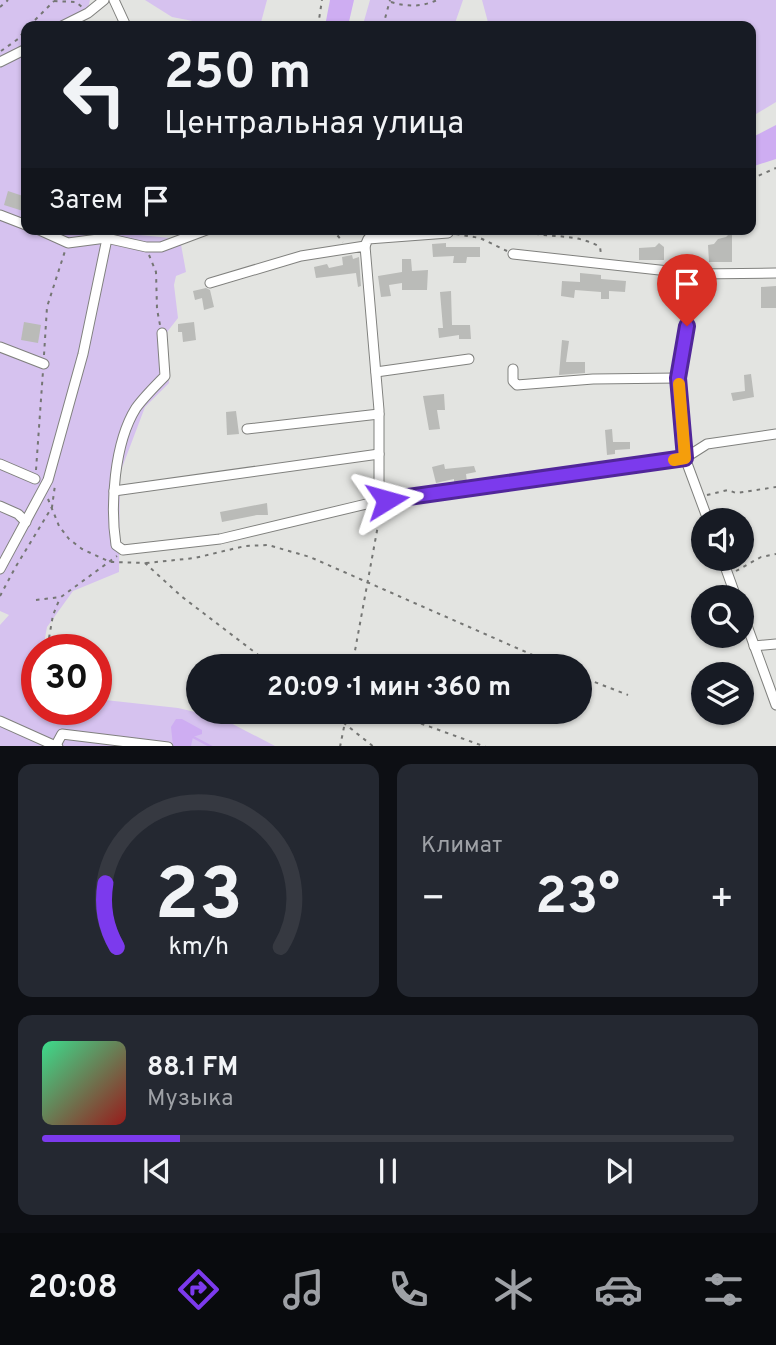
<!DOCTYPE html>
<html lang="ru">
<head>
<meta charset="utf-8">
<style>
	body { margin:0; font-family:Overpass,sans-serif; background:#242831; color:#f1f3f6; height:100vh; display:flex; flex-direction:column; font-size:26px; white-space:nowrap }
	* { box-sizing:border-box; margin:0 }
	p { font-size:23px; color:#9ea1a6 }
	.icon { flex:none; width:38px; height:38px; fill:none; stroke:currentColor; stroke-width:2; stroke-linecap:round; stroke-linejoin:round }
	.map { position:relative; height:746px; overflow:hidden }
	.side { display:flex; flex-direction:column; gap:18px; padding:18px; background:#0d0f14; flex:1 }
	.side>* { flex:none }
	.hud { position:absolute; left:21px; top:21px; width:735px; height:214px; border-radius:14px; box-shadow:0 2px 5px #0004; background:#171b24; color:#f1f3f6; overflow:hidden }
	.tools { position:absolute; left:691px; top:508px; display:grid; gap:14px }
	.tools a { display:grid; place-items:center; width:63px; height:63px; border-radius:50%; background:#171b24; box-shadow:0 2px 5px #0004; font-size:35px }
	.speed { position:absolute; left:21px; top:634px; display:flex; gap:14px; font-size:35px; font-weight:700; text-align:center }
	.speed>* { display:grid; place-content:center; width:91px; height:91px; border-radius:50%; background:#171b24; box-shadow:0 2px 5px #0004; line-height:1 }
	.speed .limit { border:10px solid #d22; background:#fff; color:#111 }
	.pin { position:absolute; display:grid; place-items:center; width:60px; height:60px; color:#fff; margin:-72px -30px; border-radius:50% 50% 50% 0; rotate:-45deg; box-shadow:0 0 7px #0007 }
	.pin .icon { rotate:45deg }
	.me { position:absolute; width:77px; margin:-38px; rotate:82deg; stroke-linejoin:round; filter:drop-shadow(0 0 5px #0008) }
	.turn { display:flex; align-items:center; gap:24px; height:147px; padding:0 28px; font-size:32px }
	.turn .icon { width:91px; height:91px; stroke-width:2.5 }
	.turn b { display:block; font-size:49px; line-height:60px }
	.then { display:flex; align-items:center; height:66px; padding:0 28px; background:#0003; gap:14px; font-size:26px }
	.big { font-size:52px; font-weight:700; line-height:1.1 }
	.side .widget { flex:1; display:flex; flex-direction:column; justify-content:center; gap:10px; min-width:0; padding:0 24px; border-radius:14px; background:#242831 }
	.side .dial { align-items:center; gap:0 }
	.dial svg { height:182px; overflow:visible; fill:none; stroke:#363941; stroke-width:7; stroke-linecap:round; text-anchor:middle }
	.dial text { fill:#f1f3f6; stroke:none }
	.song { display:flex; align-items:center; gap:21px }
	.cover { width:84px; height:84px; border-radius:10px; background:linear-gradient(135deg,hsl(150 70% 55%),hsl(0 70% 35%)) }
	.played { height:7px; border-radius:4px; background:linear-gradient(90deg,#7c3aed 20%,#363941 20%) }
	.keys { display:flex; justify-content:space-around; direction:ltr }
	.heat { display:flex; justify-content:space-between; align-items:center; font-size:38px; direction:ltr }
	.side .tiles { flex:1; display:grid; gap:18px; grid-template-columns:1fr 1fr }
	.widget:last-child { grid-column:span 2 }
	.trip { position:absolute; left:186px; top:654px; width:406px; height:70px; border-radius:35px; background:#171b24; box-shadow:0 2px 5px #0004; font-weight:700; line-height:70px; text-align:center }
	.tab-bar { display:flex; height:112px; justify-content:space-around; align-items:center; background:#090b0e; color:#9ea1a6 }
	.tab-bar .icon { width:49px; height:49px }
	.tab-bar .current { color:#7c3aed }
	.tab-bar b { font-size:32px; color:#f1f3f6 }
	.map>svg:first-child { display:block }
</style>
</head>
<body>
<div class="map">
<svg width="776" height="747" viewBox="0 0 776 747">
	<rect width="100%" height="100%" fill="#e3e4e1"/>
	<g fill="#d6c2ef">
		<polygon points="0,0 90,0 88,8 79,13 77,26 26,26 26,229 80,229 180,239 186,272 176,276 174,285 178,318 167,332 169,383 145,407 120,473 119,572 73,591 47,627 43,649 37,649 37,709 96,709 96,699 178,708 221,718 275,746 0,746 0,625 9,615 0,611"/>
		<polygon points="145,0 267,0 260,26 219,26 172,17"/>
		<polygon points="370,0 463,0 454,26 367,26 364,21"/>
		<polygon points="482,0 776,0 776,102 751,117 751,26 489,26"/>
	</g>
	<g fill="#ceadf2">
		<polygon points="330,0 354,0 348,26 325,26"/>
		<polygon points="776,125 776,159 751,167 751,138"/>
		<polygon points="176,719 182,719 202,730 202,734 193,737 191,746 173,746 171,727"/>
	</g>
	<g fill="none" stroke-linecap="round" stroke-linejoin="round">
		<polyline stroke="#ceadf2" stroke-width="2.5" points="193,737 212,747"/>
	</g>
	<g fill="#babbb8">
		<polygon points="8,191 26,197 23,211 4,205"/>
		<polygon points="732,231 732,262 709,262 708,245 714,244 718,239 726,237"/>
		<polygon points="446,243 446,247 480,247 480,257 467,257 466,263 453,263 454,256 433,257 432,244"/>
		<polygon points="659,243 664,247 664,260 639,260 639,248 655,247"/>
		<polygon points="352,255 353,259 359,257 361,286 358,287 356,273 316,278 314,267 327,264 329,268 343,265 342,257"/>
		<polygon points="402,259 411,259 412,271 428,270 427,290 402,290 402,283 389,285 391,296 381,297 378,276 402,272"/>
		<polygon points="580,273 601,275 601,279 626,281 625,292 609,291 609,299 601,299 601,292 575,290 574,298 561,296 562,281 580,282"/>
		<polygon points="776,286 776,308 761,308 761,287"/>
		<polygon points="206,288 210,290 214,307 204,310 202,298 195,300 193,291"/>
		<polygon points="451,291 452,325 470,325 471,339 459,339 459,335 439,338 438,328 443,328 440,292"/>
		<polygon points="24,322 41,325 38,343 21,340"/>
		<polygon points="194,322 196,340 183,342 182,332 178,332 178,324"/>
		<polygon points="562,340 569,341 566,362 585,362 585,373 559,375"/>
		<polygon points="751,374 754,397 733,401 731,393 745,391 744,375"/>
		<polygon points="444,394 445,410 437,410 440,429 429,430 423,396"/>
		<polygon points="236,411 239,434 227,435 226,412"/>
		<polygon points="612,429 613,442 630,442 630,449 615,450 615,454 607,455 605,430"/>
		<polygon points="444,464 445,469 474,466 476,472 466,474 467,482 454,483 454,479 436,483 432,467"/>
		<polygon points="267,503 268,515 257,515 222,522 220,512"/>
	</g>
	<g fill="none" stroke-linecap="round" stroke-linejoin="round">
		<g stroke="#80817e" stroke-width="11">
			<g id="minor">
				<polyline points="114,0 126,26"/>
				<polyline points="62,26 88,13 104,0"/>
				<polyline points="0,62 26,49"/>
				<polyline points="0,215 26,225"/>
				<polyline points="37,229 68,243 106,238 146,247 161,247 209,229"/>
				<polyline points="365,246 368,239 448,233"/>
				<polyline points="513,254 696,274 776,273"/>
				<polyline points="696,274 678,378 685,458 708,520"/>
				<polyline points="210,283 301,256 365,246 379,410 379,501 685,458 707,444 776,434"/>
				<path d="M162,333L165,376C155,386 144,397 136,408C114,443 110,506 116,545L123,550L220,539L379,501"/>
				<polyline points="0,347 44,364"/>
				<polyline points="513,369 513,381 517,385 593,379 678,378"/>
				<polyline points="376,372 469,359"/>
				<polyline points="247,429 379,414"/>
				<polyline points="0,464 35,479"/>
				<polyline points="114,491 379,454"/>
				<polyline points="0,506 18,514 26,522"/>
				<polyline points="722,558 736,597"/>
				<polyline points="0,569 48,480 83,354 109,229"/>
				<polyline points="742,612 776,705"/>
				<polyline points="754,646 776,644"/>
				<polyline points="0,721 58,747"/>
				<polyline points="56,745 62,734 168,747"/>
			</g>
		</g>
		<g stroke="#757674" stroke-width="2" stroke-dasharray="3.5 5" stroke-linecap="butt">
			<polyline points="54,1 76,2 82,7"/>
			<path d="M391,2C407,7 422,7 437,0"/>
			<polyline points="0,7 8,0"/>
			<polyline points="29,26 54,1"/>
			<polyline points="318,26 322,0"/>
			<polyline points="383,26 390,0"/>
			<polyline points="1,51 18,39 26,29"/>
			<polyline points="751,179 776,168"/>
			<polyline points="332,229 343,242"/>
			<path d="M519,229C543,240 573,231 600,247L601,254"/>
			<polyline points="456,234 480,238 507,251"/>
			<polyline points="149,255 156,272 157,309 160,325"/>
			<polyline points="44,355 47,307 65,251"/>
			<polyline points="36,470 43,371"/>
			<polyline points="707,495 728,490 736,493 776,487"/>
			<polyline points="48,499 59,526 69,539 82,549 110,562 145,563 181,596 274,667"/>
			<polyline points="146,563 195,558 245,546 268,545 310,557 560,667"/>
			<polyline points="736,571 761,557 776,554"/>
			<polyline points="0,596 15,568 52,507 55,485"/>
			<polyline points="36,600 61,597 117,556"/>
			<polyline points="49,638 53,615 60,598"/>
			<polyline points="352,667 381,509"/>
			<polyline points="579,676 628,695"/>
			<polyline points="330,712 374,747"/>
			<polyline points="389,712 486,747"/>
			<polyline points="340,747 347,712"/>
		</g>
		<use href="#minor" stroke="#fff" stroke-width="9"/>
	</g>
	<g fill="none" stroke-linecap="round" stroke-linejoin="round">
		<g stroke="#51269a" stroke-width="18">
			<polyline id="route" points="387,500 685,458 678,378 687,326"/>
		</g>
		<use href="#route" stroke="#7c3aed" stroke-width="12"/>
		<polyline stroke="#f59e0b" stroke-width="12" points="674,460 685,458 679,384"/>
	</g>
</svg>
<div class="tools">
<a><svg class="icon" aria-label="sound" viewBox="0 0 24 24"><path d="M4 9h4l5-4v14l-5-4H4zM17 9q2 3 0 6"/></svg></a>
<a><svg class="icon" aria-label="search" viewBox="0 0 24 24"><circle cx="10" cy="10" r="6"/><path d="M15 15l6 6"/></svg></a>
<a><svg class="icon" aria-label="layers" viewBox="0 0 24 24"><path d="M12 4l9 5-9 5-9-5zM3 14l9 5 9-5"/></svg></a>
</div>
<div class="speed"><div class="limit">30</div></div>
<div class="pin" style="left:687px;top:326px;background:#d93025"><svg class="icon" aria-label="arrive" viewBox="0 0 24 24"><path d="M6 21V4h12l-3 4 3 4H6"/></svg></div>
<svg class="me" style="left:387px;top:500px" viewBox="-20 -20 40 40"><path d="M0-17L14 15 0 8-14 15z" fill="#7c3aed" stroke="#fff" stroke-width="4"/></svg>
<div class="trip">20:09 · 1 мин · 360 m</div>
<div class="hud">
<div class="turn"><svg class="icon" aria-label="left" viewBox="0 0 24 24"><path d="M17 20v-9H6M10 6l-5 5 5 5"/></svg><div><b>250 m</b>Центральная улица</div></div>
<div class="then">Затем<svg class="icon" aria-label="arrive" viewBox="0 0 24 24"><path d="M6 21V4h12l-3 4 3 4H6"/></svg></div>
</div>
</div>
<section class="side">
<div class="tiles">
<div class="widget dial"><svg viewBox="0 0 100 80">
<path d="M14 69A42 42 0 1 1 86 69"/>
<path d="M14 69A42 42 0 0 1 9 41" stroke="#7c3aed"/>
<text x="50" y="56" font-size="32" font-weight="700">23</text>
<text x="50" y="72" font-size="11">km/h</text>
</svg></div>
<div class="widget"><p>Климат</p>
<div class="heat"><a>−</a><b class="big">23°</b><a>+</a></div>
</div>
<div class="widget">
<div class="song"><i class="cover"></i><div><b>88.1 FM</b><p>Музыка</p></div></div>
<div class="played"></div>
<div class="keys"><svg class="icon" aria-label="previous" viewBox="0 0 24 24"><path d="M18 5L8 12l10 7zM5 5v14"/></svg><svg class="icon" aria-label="pause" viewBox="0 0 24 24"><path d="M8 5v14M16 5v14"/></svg><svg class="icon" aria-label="next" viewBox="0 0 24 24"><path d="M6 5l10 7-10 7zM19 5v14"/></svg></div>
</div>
</div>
</section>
<nav class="tab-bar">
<b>20:08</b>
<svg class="icon current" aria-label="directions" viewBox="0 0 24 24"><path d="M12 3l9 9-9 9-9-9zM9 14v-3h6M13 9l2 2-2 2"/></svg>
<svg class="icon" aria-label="music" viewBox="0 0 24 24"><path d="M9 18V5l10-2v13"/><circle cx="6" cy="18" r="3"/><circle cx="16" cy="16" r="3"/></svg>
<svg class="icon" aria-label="phone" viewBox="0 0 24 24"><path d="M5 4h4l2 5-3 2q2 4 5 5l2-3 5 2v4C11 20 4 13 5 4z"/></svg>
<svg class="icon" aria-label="climate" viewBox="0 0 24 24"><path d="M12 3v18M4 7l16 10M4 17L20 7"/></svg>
<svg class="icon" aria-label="car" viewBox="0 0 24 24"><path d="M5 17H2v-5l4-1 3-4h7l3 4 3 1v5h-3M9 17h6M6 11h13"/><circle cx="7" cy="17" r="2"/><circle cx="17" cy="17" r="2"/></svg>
<svg class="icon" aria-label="filters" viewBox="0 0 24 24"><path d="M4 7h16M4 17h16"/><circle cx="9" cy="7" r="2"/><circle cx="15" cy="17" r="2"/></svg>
</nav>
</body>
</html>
